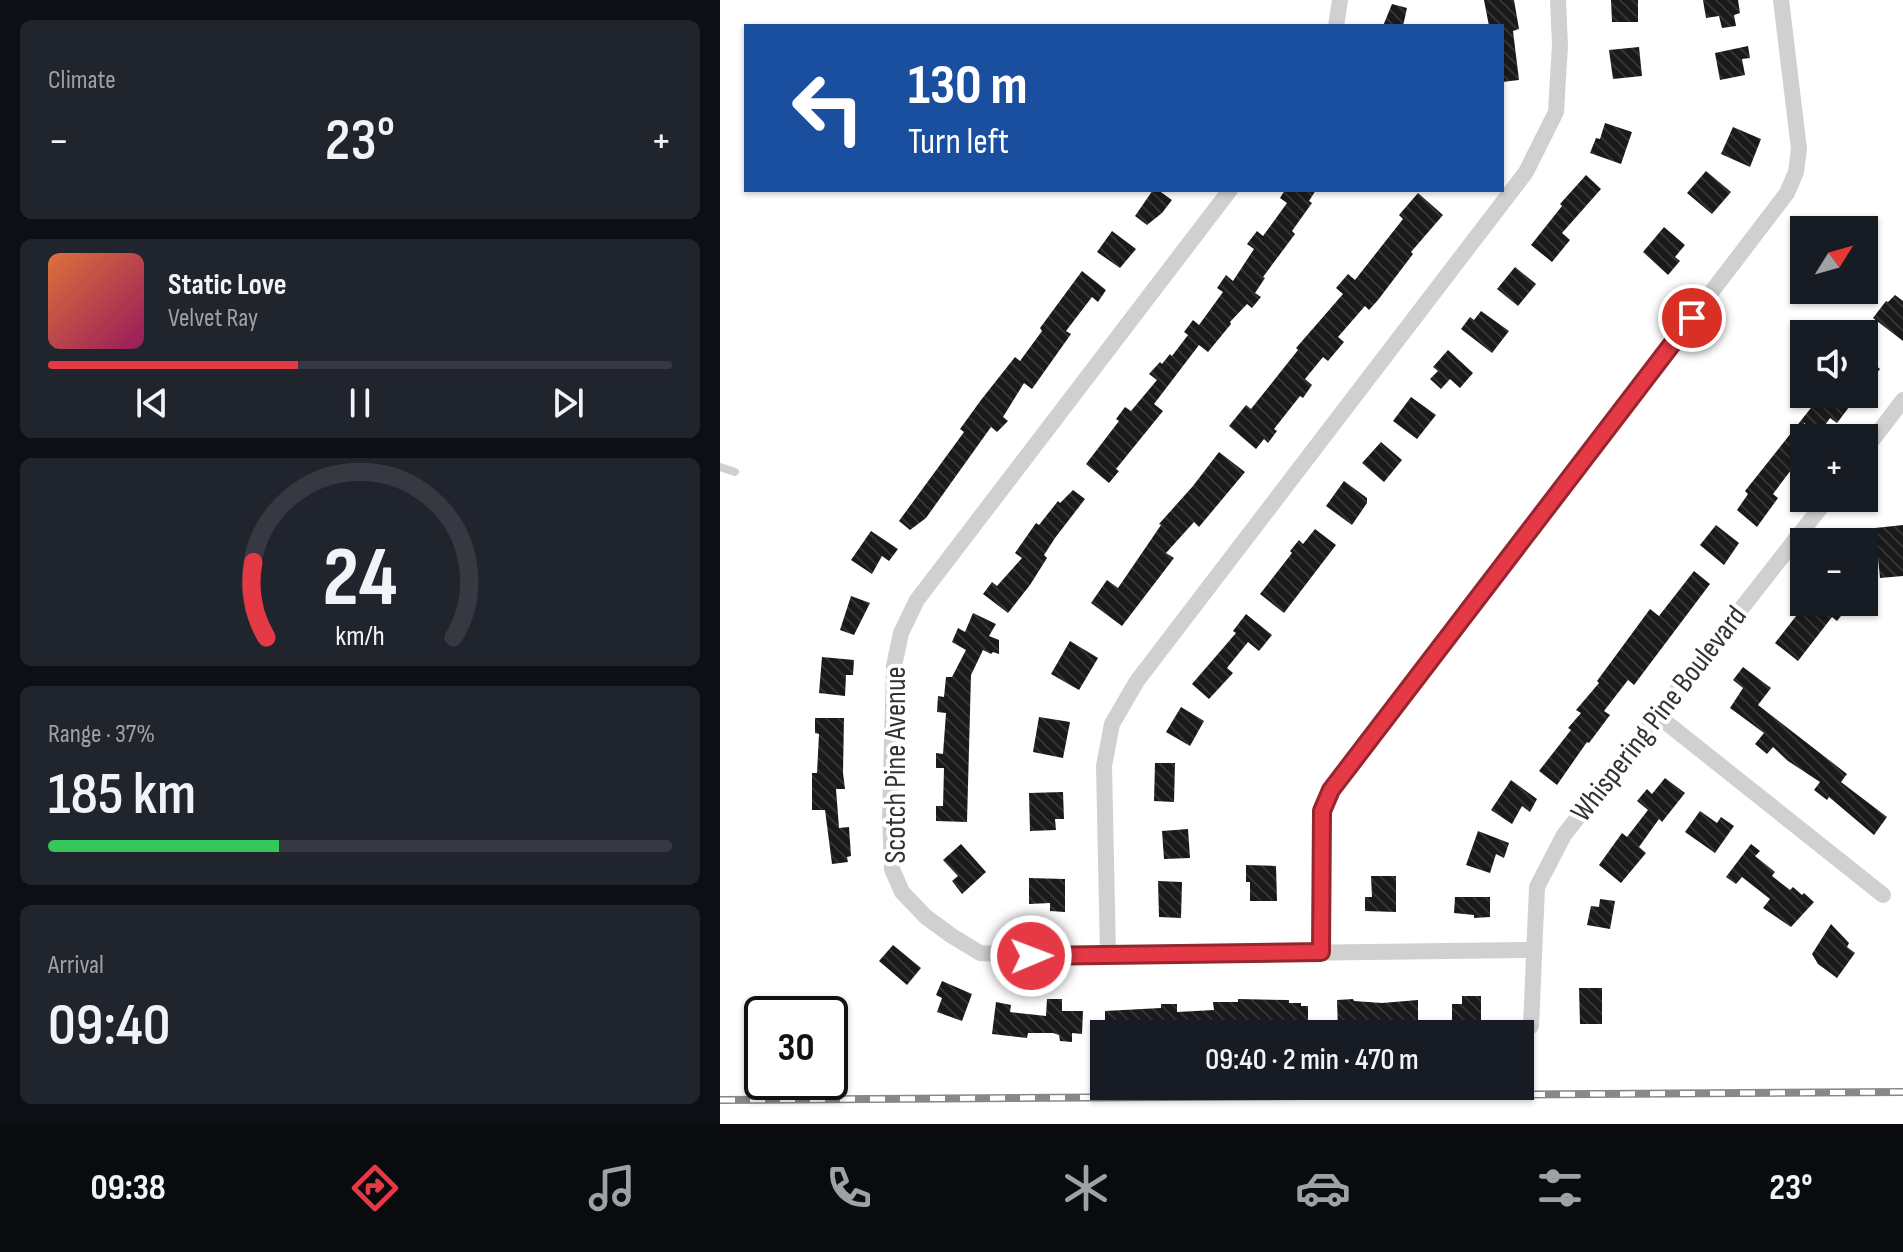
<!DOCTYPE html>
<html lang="en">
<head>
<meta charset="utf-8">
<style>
	body { margin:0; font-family:"Sofia Sans Condensed",sans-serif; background:#20242c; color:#f1f3f6; height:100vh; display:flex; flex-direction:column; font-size:30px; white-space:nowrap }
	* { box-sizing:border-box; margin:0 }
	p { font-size:26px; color:#9ea1a6 }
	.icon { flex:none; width:44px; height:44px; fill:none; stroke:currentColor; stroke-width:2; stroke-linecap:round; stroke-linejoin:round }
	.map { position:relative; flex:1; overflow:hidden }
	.details { display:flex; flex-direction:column; gap:20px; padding:20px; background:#0d0f14; width:720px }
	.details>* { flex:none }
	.guide { position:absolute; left:24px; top:24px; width:760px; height:168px; border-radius:0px; box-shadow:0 2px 6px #0004; background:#1a4fa0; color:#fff; overflow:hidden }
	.needle { width:52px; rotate:53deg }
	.fabs { position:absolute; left:1070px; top:216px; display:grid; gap:16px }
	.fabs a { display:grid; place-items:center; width:88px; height:88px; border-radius:0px; background:#171b24; box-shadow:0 2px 6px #0004; font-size:40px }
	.speed { position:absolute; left:24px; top:996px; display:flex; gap:16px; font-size:40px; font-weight:700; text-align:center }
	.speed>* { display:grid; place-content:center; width:104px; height:104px; border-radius:50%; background:#171b24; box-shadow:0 2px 6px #0004; line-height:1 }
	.speed .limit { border:4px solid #111; border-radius:12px; background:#fff; color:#111 }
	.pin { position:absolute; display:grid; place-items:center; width:68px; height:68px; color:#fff; margin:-34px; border:4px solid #fff; border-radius:50%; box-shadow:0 2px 8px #0007 }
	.me { position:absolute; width:88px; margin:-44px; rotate:89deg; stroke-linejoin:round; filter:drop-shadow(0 0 6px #0008) }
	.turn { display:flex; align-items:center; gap:28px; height:168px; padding:0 32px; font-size:36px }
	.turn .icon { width:104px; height:104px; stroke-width:2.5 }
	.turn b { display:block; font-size:56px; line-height:68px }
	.big { font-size:60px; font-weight:600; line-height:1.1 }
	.details .tile { flex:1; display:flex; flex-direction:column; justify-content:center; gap:12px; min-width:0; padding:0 28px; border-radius:12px; background:#20242c }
	.details .dial { align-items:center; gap:0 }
	.dial svg { height:208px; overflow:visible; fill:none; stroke:#363941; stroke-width:7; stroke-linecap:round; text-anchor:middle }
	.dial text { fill:#f1f3f6; stroke:none }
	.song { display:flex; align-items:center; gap:24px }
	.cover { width:96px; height:96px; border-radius:12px; background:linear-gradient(135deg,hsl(20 70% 55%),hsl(330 70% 35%)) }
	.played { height:8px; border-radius:4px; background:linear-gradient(90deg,#e63946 40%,#363941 40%) }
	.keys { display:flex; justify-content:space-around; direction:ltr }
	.heat { display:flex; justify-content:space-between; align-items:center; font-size:44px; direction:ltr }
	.charge { height:12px; border-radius:6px; background:linear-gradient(90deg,#34c759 37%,#363941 0) }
	.trip { position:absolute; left:370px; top:1020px; width:444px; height:80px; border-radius:0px; background:#171b24; box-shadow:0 2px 6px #0004; font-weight:600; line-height:80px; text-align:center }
	.menu { display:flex; height:128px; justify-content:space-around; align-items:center; background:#090b0e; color:#9ea1a6 }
	.menu .icon { width:56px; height:56px }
	.menu .selected { color:#e63946 }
	.menu b { font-size:36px; color:#f1f3f6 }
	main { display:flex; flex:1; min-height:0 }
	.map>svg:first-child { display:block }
</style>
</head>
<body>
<main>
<section class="details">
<div class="tile"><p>Climate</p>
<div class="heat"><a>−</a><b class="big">23°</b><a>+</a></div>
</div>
<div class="tile">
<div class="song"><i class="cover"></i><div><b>Static Love</b><p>Velvet Ray</p></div></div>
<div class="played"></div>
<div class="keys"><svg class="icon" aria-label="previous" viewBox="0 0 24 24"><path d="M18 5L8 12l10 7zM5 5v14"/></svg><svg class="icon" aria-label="pause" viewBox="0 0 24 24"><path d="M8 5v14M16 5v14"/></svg><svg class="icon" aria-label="next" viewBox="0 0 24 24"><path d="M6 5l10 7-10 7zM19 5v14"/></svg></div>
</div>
<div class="tile dial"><svg viewBox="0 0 100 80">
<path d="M14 69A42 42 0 1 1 86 69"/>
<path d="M14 69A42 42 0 0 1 9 40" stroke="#e63946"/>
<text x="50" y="56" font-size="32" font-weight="700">24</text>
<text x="50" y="72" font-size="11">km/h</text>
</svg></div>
<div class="tile"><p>Range · 37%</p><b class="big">185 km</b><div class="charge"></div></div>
<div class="tile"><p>Arrival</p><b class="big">09:40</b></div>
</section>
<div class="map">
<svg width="1183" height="1124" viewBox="0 0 1183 1124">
	<defs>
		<pattern id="building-back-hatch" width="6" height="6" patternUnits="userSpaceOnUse" patternTransform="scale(2)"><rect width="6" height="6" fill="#1a1a1a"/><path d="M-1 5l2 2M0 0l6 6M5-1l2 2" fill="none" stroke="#333"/></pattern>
	</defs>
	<rect width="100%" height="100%" fill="#fff"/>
	<g fill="url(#building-back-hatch)">
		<polygon points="764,0 794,0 799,29 793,31 799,80 782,82 782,26 769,26"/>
		<polygon points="891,0 918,0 918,22 892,22"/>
		<polygon points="983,0 1018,0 1020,13 1014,15 1016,26 1002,28 999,16 986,18"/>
		<polygon points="672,4 687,8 683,26 663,26"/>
		<polygon points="1028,46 1030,58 1022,59 1025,75 1000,80 995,53"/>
		<polygon points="919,47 922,76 893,79 889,50"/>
		<polygon points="885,123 912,132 901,164 870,153 876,138 880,139"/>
		<polygon points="1013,127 1041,139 1030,167 1001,154"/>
		<polygon points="986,171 1011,192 992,214 967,193"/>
		<polygon points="866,175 881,189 842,233 850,240 832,262 811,245 842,206 840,204"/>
		<polygon points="433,190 438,190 452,200 442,213 427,225 415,216"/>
		<polygon points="565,190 596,190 589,201 592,203 572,231 575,234 543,277 545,278 535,293 541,297 532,308 527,304 510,322 511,324 488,352 479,345 434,404 443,411 396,469 399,471 389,483 366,464 399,421 396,419 405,407 411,411 437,380 429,374 440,362 442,364 450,354 452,356 468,335 464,332 473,320 479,325 503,292 497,288 506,275 513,281 534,249 527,244 537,231 543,236 567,203 560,198"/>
		<polygon points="698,193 723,215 691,252 693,254 658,300 649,310 645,306 618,337 624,342 608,361 603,357 585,379 592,385 583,398 580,396 554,429 557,431 548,443 544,439 536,449 509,426 526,405 531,409 578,350 576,348 623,294 616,288 628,274 635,280 683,219 679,215"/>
		<polygon points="944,227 965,245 955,257 960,261 948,275 923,252"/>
		<polygon points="392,231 416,249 400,268 377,252"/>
		<polygon points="795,267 816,284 798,306 777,289"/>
		<polygon points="362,271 386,290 378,302 372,297 346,331 351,334 312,389 304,383 283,417 288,421 277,432 271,427 206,518 190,530 179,521 244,432 240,429 261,400 295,357 300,361 322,331 320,328"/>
		<polygon points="1175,295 1183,301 1183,341 1153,318 1166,301 1168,302"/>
		<polygon points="761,311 789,331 772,353 741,329 750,317 754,320"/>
		<polygon points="728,350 753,373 740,388 730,379 721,389 710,379 718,371 713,367"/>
		<polygon points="1144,356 1160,369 1144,387"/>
		<polygon points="1102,394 1139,394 1117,423 1110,418 1099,434 1084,423 1084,467 1077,462 1053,494 1058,498 1037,527 1017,510 1028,494 1025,491"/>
		<polygon points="691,397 716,415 697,439 673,421"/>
		<polygon points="661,442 682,460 664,482 642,463"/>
		<polygon points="499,452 525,472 479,527 474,522 446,553 454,558 402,626 371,603 387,580 398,588 441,525 439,524 473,486"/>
		<polygon points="624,481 647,498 647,503 632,525 606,506"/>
		<polygon points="353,490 365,499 335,538 324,555 327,558 310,585 288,613 263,594 272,582 277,586 302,558 295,553 316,523 319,525 338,501 340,503"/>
		<polygon points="996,525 1019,543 1004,565 980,545"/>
		<polygon points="1183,525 1183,576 1160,578 1155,528"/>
		<polygon points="595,529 616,545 564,613 540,594 572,553 570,551 579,540 583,544"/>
		<polygon points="151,531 178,549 169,561 162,556 152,574 131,560"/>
		<polygon points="974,571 990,584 914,685 908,680 884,711 890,715 869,743 867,742 837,785 819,771 851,730 848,728 861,713 856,710 879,683 877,681 930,609 939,616"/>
		<polygon points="131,596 150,603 134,635 120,630"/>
		<polygon points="1087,602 1132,602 1117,621 1112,617 1078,661 1055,643"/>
		<polygon points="253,613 276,624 269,636 279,640 279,654 273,652 271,654 263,650 251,675 247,822 216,821 216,806 223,806 224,768 216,768 216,753 223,754 226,713 217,712 218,696 224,697 226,677 232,677 246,650 232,642 238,628 245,632"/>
		<polygon points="526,614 552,635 539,651 528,642 507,668 513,673 489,699 472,684 516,633 513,631"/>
		<polygon points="350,641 378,658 359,690 331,674"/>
		<polygon points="102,657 134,660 133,675 126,675 125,696 99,693"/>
		<polygon points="1023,667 1051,688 1038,705 1127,774 1121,782 1167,817 1154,835 1109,797 1107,800 1094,790 1100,782 1068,761 1053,747 1047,754 1035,744 1044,733 1010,708 1023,688 1013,680"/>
		<polygon points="461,707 484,721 470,746 446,732"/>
		<polygon points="319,717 350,722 343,758 313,752"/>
		<polygon points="95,718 124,718 123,773 125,789 116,789 119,828 129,827 131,856 127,857 128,862 112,864 105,810 92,810 92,773 97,773 99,734 95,733"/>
		<polygon points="435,763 455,763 454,802 434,801"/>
		<polygon points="945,778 965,793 942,822 939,819 919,847 926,853 901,883 879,865 902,833 907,837 928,810 917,801 927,789 932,794"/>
		<polygon points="791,780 817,799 810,812 802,806 792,824 771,810"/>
		<polygon points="343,792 344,819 335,819 336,830 310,831 309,793"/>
		<polygon points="980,811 997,823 1001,817 1014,826 995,853 965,832"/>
		<polygon points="468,829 470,858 444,859 442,831"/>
		<polygon points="758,831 789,843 784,858 776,854 770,873 746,865"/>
		<polygon points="241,844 266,872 242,894 232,881 238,876 223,860"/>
		<polygon points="1031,844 1040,851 1035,856 1055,872 1052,876 1070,890 1073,887 1082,895 1084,893 1094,902 1071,927 1043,908 1050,899 1022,877 1016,884 1006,877"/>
		<polygon points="526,865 556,866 557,901 530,901 530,882 526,882"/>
		<polygon points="651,876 676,876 676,912 645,911 645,897 652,897"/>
		<polygon points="309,878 345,879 345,912 330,911 330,903 309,904"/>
		<polygon points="438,881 462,882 461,918 439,917"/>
		<polygon points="735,897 770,897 770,917 754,918 754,915 734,913"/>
		<polygon points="880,899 895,901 890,929 867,925 871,906 879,907"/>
		<polygon points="1111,924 1129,943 1127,947 1135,953 1117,978 1098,964 1092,954"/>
		<polygon points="173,945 201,968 187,985 159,961"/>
		<polygon points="222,981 252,994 242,1021 217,1012 222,998 216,995"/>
		<polygon points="859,988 882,988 882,1024 860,1024"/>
		<polygon points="742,996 761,996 761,1020 732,1020 732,1004 742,1004"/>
		<polygon points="327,999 342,999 342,1011 363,1011 362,1034 352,1033 352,1042 340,1041 339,1035 333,1033 308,1033 307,1038 272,1034 276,1002 291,1005 290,1012 326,1016"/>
		<polygon points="518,999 569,1000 569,1003 581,1003 581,1006 588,1006 588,1022 478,1024 478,1034 385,1034 385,1011 441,1008 441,1004 457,1004 457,1012 494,1010 493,1002 518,1002"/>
		<polygon points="633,999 634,1001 662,1003 698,1000 698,1020 643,1022 643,1030 618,1031 617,1000"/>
	</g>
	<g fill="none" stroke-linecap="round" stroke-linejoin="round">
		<polyline stroke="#d0d0d0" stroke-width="8" points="0,467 15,472"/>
		<g stroke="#d0d0d0" stroke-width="16">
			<polyline points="616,26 620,0"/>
			<polyline points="510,190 197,600 181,633 174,666 170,815 172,869 182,892 206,917 232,936 260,953 311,956 813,950"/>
			<polyline points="1144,451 1183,400"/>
			<polyline points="938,716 1163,895"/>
			<polyline points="601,952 602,811 611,790 1067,193 1076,172 1079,149 1061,0"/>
			<polyline points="388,955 384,766 392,724 417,681 806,172 836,112 840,45 838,0"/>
			<polyline points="811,1026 817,887 844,835 1108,498"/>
		</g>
		<g stroke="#888" stroke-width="8">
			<polyline id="rail" points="0,1100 1183,1092"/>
		</g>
		<use href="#rail" stroke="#fff" stroke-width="5" stroke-dasharray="15" stroke-linecap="butt"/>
	</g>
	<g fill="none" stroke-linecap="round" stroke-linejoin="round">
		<g stroke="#96252e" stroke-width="20">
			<polyline id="route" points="311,956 601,952 602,811 611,790 972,318"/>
		</g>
		<use href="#route" stroke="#e63946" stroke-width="14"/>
	</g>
	<g text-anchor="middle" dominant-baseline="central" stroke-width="8" stroke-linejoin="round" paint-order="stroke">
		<g font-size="30" fill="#333" stroke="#fff">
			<text transform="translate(939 714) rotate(-52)">Whispering Pine Boulevard</text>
			<text transform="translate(176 765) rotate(-90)">Scotch Pine Avenue</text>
		</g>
	</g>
</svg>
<div class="fabs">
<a><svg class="needle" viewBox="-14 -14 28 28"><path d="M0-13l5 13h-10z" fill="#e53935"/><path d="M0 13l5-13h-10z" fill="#9ea1a6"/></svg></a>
<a><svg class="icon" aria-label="sound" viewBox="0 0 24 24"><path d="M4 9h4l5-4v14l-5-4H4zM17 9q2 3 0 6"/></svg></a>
<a>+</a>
<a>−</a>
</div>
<div class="speed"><div class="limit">30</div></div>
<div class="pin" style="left:972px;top:318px;background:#d93025"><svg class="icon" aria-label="arrive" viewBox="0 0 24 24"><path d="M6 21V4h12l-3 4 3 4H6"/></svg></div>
<svg class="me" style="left:311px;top:956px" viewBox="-20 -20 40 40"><circle r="17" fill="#e63946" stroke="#fff" stroke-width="3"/><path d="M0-11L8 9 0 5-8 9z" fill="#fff"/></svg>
<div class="trip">09:40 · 2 min · 470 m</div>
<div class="guide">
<div class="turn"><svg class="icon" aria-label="left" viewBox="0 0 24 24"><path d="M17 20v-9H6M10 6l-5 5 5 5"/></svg><div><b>130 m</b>Turn left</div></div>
</div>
</div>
</main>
<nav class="menu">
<b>09:38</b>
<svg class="icon selected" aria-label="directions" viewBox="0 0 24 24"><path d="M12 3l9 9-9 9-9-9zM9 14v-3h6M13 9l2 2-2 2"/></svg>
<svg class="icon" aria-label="music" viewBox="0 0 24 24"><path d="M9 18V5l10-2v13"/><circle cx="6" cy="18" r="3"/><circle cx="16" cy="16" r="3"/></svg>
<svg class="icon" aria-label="phone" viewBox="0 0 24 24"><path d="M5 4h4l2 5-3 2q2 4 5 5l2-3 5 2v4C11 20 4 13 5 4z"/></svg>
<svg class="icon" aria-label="climate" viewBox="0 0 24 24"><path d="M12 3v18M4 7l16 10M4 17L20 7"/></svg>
<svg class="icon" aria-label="car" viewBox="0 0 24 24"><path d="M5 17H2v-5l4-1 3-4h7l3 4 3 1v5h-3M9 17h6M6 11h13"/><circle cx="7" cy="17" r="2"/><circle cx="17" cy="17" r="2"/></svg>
<svg class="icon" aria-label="filters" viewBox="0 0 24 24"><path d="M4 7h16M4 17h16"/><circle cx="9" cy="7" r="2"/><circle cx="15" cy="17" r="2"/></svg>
<b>23°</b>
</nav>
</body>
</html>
